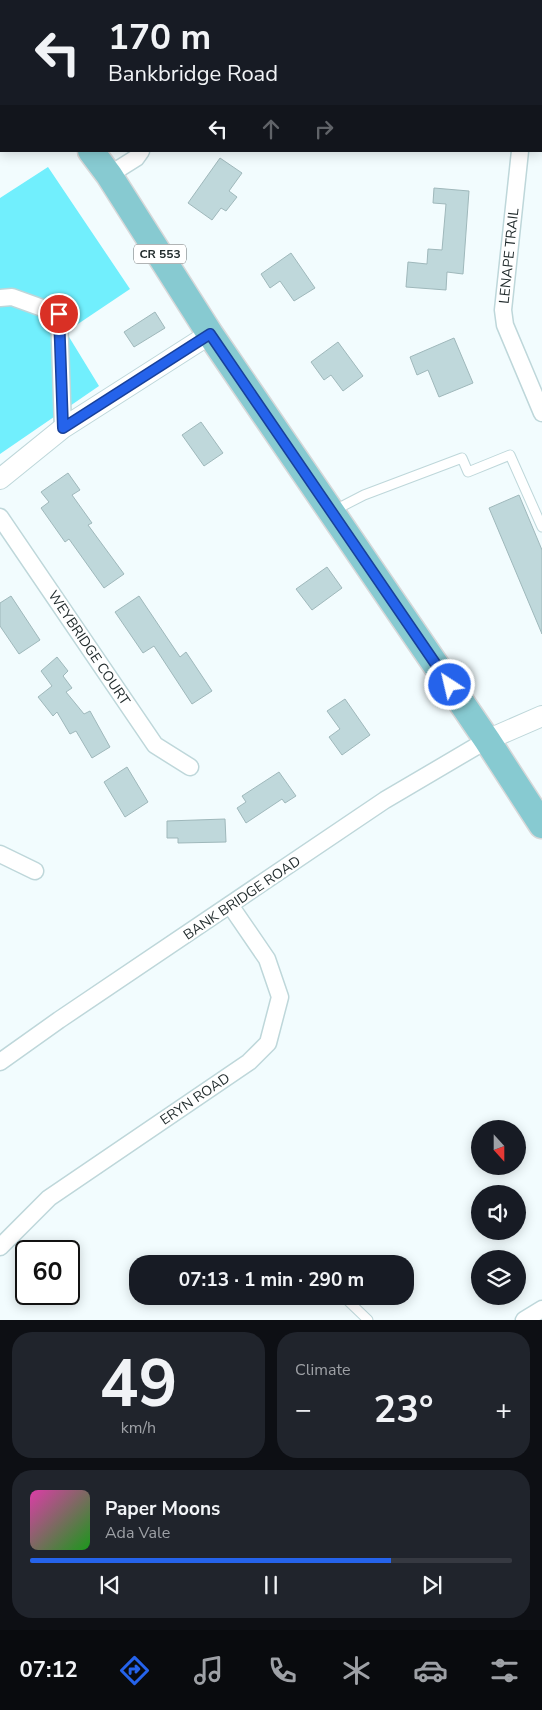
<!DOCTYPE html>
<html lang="en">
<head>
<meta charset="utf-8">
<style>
	body { margin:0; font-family:"Nunito Sans",sans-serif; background:#20242c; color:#f1f3f6; height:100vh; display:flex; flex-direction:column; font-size:19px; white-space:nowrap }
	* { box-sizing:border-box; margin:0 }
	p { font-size:16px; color:#9ea1a6 }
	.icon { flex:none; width:28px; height:28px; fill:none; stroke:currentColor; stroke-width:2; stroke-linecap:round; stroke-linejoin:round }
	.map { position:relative; height:1320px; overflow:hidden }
	.panel { display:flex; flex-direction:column; gap:12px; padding:12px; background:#0d0f14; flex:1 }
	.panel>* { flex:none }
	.top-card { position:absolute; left:0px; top:0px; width:542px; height:152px; box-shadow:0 2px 12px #0003; background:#171b24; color:#f1f3f6; overflow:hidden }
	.needle { width:32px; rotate:159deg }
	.fabs { position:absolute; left:471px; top:1120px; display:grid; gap:10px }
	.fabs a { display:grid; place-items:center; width:55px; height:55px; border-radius:50%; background:#171b24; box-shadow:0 2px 12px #0003; font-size:25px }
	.speed { position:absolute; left:15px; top:1240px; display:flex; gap:10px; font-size:25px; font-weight:700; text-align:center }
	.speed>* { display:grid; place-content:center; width:65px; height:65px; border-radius:50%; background:#171b24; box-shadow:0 2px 12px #0003; line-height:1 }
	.speed .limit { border:2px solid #111; border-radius:8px; background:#fff; color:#111 }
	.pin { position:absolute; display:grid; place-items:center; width:42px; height:42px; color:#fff; margin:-21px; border:2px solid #fff; border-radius:50%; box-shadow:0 1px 5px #0007 }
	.me { position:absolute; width:55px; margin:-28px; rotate:325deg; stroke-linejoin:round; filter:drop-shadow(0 0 4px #0008) }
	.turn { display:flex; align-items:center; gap:18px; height:105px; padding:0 25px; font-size:22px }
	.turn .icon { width:65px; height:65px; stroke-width:2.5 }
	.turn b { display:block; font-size:35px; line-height:42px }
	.lanes { display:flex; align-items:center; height:48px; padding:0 25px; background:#0003; justify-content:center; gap:25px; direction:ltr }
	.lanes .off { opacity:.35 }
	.big { font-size:38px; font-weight:700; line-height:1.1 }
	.panel .card { flex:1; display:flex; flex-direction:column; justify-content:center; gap:8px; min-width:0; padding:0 18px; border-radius:20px; background:#20242c }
	.panel .dial { align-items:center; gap:0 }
	.dial b { font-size:65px; line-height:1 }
	.song { display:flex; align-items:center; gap:15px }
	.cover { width:60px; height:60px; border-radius:8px; background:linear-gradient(135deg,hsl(320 70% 55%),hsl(120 70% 35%)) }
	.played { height:5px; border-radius:2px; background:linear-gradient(90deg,#2563eb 75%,#363941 75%) }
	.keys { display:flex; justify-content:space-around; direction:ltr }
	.heat { display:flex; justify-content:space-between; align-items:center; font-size:28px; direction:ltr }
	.panel .tiles { flex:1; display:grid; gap:12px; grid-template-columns:1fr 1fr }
	.card:last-child { grid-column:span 2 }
	.trip { position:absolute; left:129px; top:1255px; width:285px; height:50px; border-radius:20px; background:#171b24; box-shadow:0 2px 12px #0003; font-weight:700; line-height:50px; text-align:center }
	.tab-bar { display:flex; height:80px; justify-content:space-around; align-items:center; background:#090b0e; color:#9ea1a6 }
	.tab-bar .icon { width:35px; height:35px }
	.tab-bar .selected { color:#2563eb }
	.tab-bar b { font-size:22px; color:#f1f3f6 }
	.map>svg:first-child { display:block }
</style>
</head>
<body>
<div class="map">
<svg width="542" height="1320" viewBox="0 0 542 1320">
	<rect width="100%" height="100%" fill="#f2fcfe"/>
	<polygon fill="#71effd" points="48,167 130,289 66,332 99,386 0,454 0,198"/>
	<g fill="#bfd8db" stroke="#9fb8bb">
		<polygon points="220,158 242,173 229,191 237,197 226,211 221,208 212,220 188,203"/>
		<polygon points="434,188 469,191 463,274 447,272 446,290 406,287 408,262 427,264 428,249 442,250 446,204 433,203"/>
		<polygon points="291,253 315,288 294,301 280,281 270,288 261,274"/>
		<polygon points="155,312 165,328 134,347 124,332"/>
		<polygon points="454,338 473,383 439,397 428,370 417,375 410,357"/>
		<polygon points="338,342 363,376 343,391 331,375 324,380 311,362"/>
		<polygon points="201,422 223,453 204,466 182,435"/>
		<polygon points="68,473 80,490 72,495 92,523 88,525 124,574 104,588 69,539 65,542 41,508 49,502 41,492"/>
		<polygon points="519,495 542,550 542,634 489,508"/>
		<polygon points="327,567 342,588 312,610 296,589"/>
		<polygon points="11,596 40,640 19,654 0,626 0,603"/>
		<polygon points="139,596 180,657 186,652 212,691 192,704 154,646 143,653 115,612"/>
		<polygon points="57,657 68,671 63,676 72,688 66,692 84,714 90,711 110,747 92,758 76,731 70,734 57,712 53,716 38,697 52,686 41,671"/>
		<polygon points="345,699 370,735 342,755 329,737 340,729 327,711"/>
		<polygon points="127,767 148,802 125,817 104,782"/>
		<polygon points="279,772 296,796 285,803 282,799 246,823 237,808 246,802 242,796"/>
		<polygon points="225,819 226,842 178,843 178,838 167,838 167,821"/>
	</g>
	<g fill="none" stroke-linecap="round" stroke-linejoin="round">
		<g stroke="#bed7da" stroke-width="11">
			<g id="service">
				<polyline points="333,511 364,495 462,458 468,472 510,455 542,527"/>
				<polyline points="343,1296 368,1320"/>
			</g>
		</g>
		<g stroke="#bed7da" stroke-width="19">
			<g id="minor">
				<polyline points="190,0 191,1"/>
				<polyline points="327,1 328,0"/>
				<polyline points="538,1 538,0"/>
				<polyline points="520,151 503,310 505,325 542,413"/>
				<polyline points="109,175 136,158 141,151"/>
				<polyline points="0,298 12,297 59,314 63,428"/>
				<polyline points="0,517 155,745 190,767"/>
				<polyline points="0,854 35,871"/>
				<polyline points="0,1062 59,1020 385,800 487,740"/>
				<polyline points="0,1247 49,1198 249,1062 268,1043 280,997 267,959 230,905"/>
				<polyline points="524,1320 542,1309"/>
			</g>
		</g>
		<g stroke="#bed7da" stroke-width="22">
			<g id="tertiary">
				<polyline points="0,479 63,428 210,334"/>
				<polyline points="487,740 542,716"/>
			</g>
		</g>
		<g stroke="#d7d8d9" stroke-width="29">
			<g id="primary">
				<polyline points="0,14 1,16"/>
				<polyline points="91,151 109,175 210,334 487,740 542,825"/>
			</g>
		</g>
		<use href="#service" stroke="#fff" stroke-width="9"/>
		<use href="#minor" stroke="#fff" stroke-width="16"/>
		<use href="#tertiary" stroke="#fff" stroke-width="20"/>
		<use href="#primary" stroke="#87cad1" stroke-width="26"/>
	</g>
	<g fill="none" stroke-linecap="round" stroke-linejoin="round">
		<g stroke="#184099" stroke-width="12">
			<polyline id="route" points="59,314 63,428 210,334 450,685"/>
		</g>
		<use href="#route" stroke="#2563eb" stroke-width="9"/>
	</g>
	<g text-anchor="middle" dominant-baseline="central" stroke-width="4.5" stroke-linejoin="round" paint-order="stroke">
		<rect fill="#fff" stroke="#62696a" stroke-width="1" x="134" y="244.5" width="52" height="19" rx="4"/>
		<g font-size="12" font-weight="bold" fill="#1f292a">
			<text x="160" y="254">CR 553</text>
		</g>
		<g font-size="14" fill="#1f292a" stroke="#fff">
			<text transform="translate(509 256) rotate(-84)">LENAPE TRAIL</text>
			<text transform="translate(89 648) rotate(56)">WEYBRIDGE COURT</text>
			<text transform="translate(242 898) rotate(-34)">BANK BRIDGE ROAD</text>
			<text transform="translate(195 1099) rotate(-34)">ERYN ROAD</text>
		</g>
	</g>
</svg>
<div class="fabs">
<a><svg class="needle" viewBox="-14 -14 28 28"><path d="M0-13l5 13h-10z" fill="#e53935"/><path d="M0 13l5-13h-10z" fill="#9ea1a6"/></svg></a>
<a><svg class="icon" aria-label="sound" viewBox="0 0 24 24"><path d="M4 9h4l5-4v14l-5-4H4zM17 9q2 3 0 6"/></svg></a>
<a><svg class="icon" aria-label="layers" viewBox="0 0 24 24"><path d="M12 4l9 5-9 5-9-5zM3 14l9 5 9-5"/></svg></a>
</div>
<div class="speed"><div class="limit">60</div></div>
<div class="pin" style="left:59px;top:314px;background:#d93025"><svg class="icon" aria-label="arrive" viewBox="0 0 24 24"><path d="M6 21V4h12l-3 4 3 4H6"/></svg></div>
<svg class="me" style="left:450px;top:685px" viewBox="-20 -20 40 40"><circle r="17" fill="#2563eb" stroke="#fff" stroke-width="3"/><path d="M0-11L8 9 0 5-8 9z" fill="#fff"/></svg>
<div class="trip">07:13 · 1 min · 290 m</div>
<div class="top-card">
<div class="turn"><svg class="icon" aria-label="left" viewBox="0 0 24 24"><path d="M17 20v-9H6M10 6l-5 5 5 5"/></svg><div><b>170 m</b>Bankbridge Road</div></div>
<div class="lanes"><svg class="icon" aria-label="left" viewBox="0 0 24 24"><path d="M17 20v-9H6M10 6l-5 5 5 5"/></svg><svg class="icon off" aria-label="ahead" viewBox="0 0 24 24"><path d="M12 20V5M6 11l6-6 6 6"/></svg><svg class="icon off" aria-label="right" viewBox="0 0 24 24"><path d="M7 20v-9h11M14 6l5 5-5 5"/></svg></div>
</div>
</div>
<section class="panel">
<div class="tiles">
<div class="card dial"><b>49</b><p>km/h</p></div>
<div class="card"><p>Climate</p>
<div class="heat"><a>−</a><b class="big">23°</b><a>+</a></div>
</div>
<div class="card">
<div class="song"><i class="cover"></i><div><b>Paper Moons</b><p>Ada Vale</p></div></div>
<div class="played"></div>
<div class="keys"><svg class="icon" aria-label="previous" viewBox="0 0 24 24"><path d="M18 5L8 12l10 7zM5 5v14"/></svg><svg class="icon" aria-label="pause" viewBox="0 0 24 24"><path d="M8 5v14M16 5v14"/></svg><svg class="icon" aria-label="next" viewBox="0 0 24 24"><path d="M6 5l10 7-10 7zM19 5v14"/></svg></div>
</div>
</div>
</section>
<nav class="tab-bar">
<b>07:12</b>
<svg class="icon selected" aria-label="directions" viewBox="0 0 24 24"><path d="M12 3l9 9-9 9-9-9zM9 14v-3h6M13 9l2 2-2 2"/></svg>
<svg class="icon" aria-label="music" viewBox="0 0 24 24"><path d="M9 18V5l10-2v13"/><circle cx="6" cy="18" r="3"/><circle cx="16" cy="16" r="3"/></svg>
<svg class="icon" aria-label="phone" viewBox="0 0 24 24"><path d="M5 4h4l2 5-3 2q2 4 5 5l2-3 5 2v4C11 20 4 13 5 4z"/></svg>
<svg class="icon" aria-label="climate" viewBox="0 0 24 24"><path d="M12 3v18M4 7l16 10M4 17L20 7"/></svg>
<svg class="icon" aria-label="car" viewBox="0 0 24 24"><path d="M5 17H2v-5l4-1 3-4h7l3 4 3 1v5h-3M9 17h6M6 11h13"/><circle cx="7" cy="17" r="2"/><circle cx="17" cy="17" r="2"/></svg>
<svg class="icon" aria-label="filters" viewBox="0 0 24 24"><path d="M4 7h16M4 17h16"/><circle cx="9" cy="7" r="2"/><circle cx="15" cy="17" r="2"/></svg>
</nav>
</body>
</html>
